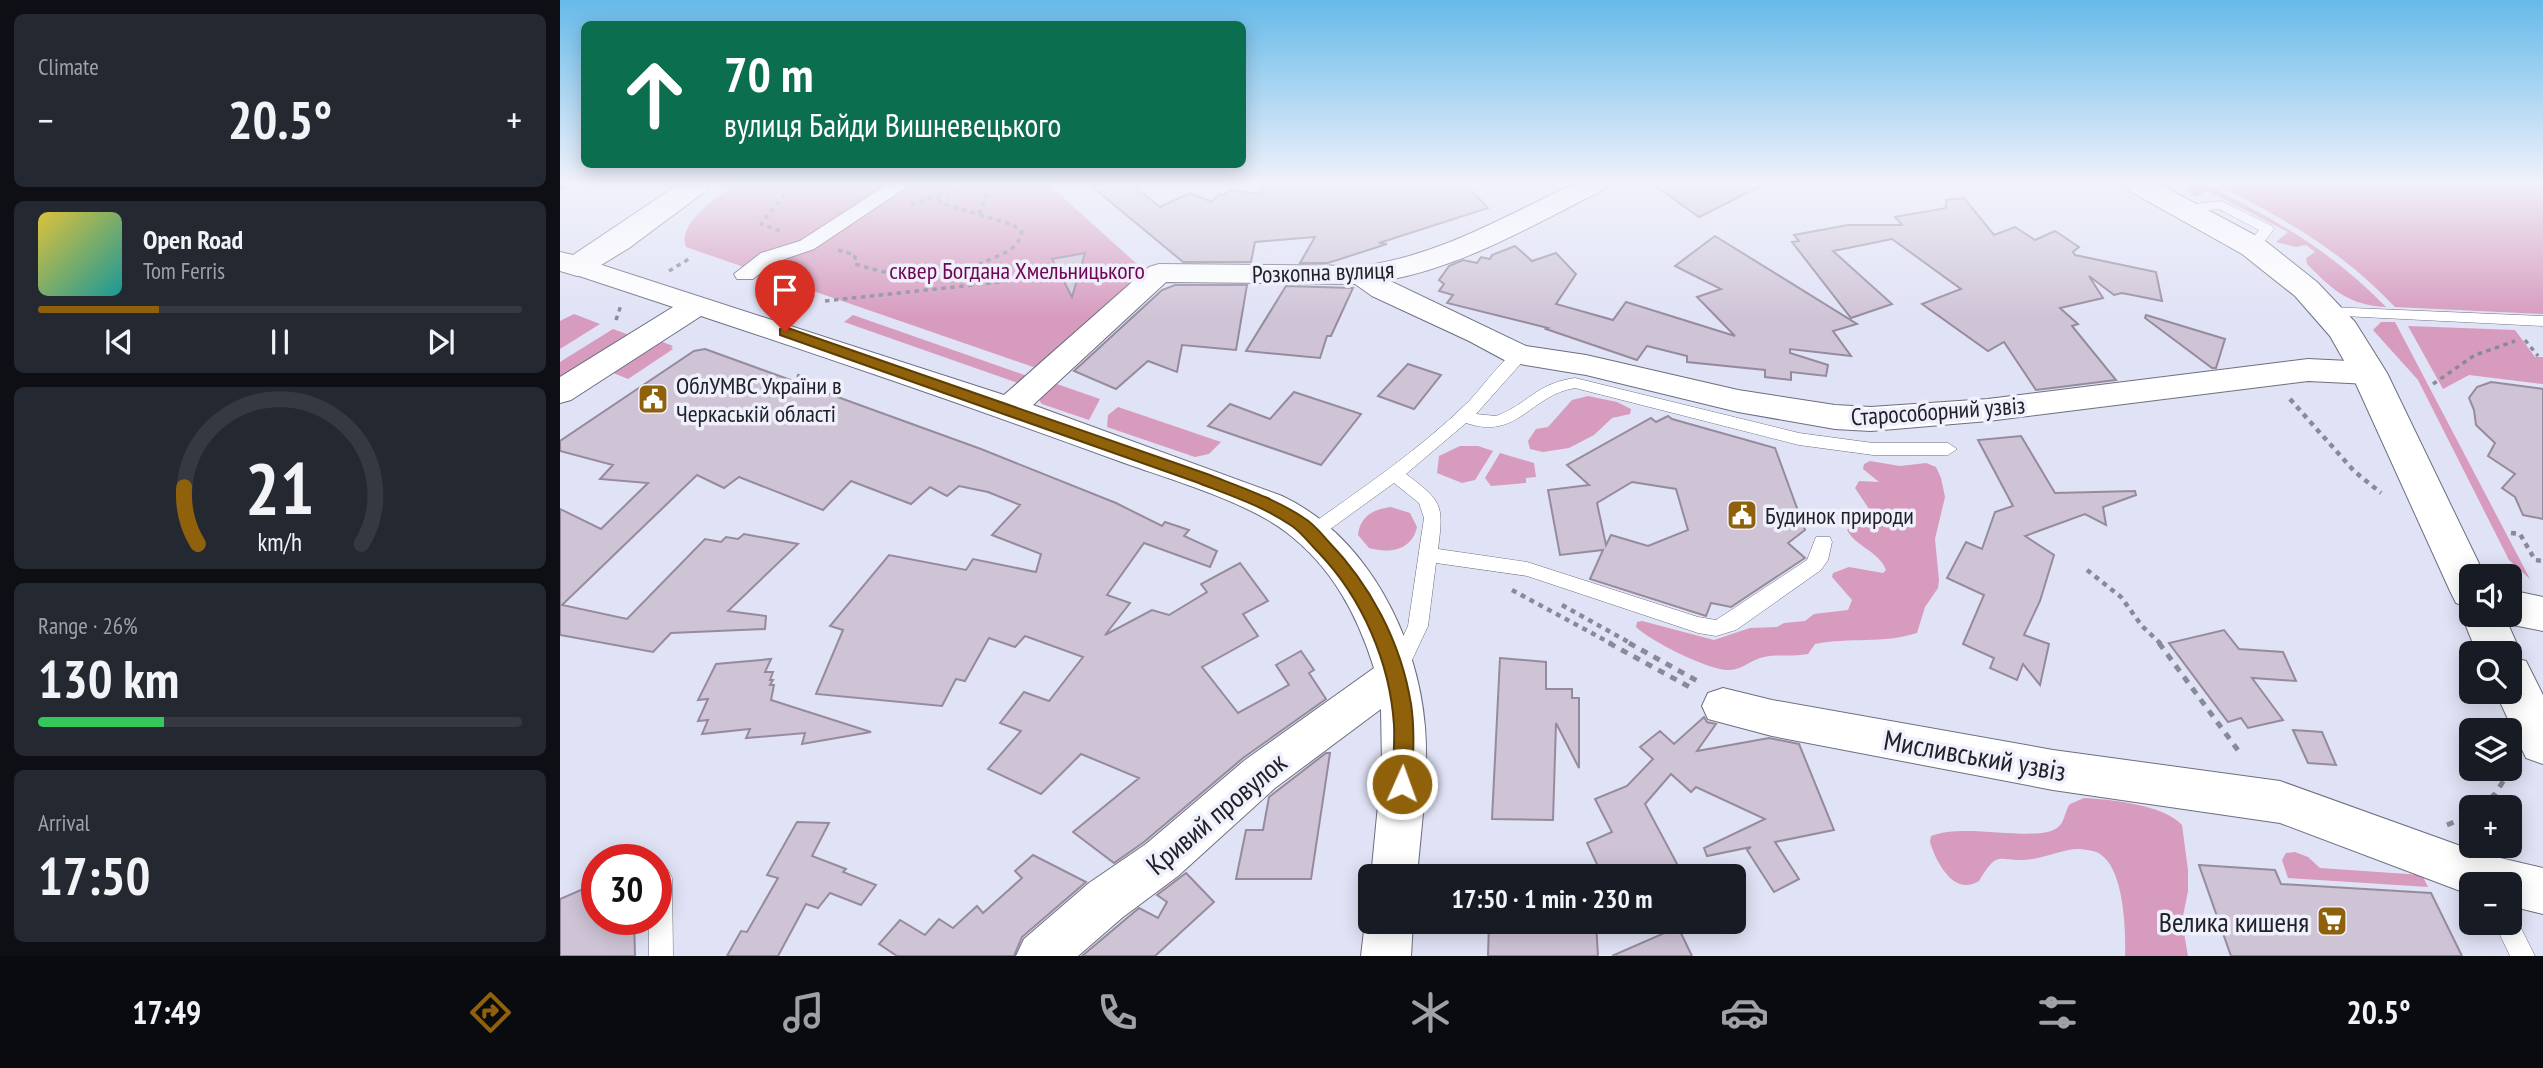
<!DOCTYPE html>
<html lang="en">
<head>
<meta charset="utf-8">
<style>
	body { margin:0; font-family:"PT Sans Narrow",sans-serif; background:#242831; color:#f1f3f6; height:100vh; display:flex; flex-direction:column; font-size:26px; white-space:nowrap }
	* { box-sizing:border-box; margin:0 }
	p { font-size:23px; color:#9ea1a6 }
	.icon { flex:none; width:38px; height:38px; fill:none; stroke:currentColor; stroke-width:2; stroke-linecap:round; stroke-linejoin:round }
	.map { position:relative; flex:1; overflow:hidden }
	.side { display:flex; flex-direction:column; gap:14px; padding:14px; background:#0d0f14; width:560px }
	.side>* { flex:none }
	.hud { position:absolute; left:21px; top:21px; width:665px; height:147px; border-radius:10px; box-shadow:0 4px 18px #0003; background:#0b6e4f; color:#fff; overflow:hidden }
	.fabs { position:absolute; left:1899px; top:564px; display:grid; gap:14px }
	.fabs a { display:grid; place-items:center; width:63px; height:63px; border-radius:10px; background:#171b24; box-shadow:0 4px 18px #0003; font-size:35px }
	.speed { position:absolute; left:21px; top:844px; display:flex; gap:14px; font-size:35px; font-weight:700; text-align:center }
	.speed>* { display:grid; place-content:center; width:91px; height:91px; border-radius:50%; background:#171b24; box-shadow:0 4px 18px #0003; line-height:1 }
	.speed .limit { border:10px solid #d22; background:#fff; color:#111 }
	.pin { position:absolute; display:grid; place-items:center; width:60px; height:60px; color:#fff; margin:-72px -30px; border-radius:50% 50% 50% 0; rotate:-45deg; box-shadow:0 0 7px #0007 }
	.pin .icon { rotate:45deg }
	.me { position:absolute; width:77px; margin:-38px; rotate:2deg; stroke-linejoin:round; filter:drop-shadow(0 0 5px #0008) }
	.turn { display:flex; align-items:center; gap:24px; height:147px; padding:0 28px; font-size:32px }
	.turn .icon { width:91px; height:91px; stroke-width:2.5 }
	.turn b { display:block; font-size:49px; line-height:60px }
	.big { font-size:52px; font-weight:800; line-height:1.1 }
	.side .tile { flex:1; display:flex; flex-direction:column; justify-content:center; gap:10px; min-width:0; padding:0 24px; border-radius:10px; background:#242831 }
	.side .dial { align-items:center; gap:0 }
	.dial svg { height:182px; overflow:visible; fill:none; stroke:#363941; stroke-width:7; stroke-linecap:round; text-anchor:middle }
	.dial text { fill:#f1f3f6; stroke:none }
	.song { display:flex; align-items:center; gap:21px }
	.cover { width:84px; height:84px; border-radius:10px; background:linear-gradient(135deg,hsl(50 70% 55%),hsl(180 70% 35%)) }
	.played { height:7px; border-radius:4px; background:linear-gradient(90deg,#8f610a 25%,#363941 25%) }
	.keys { display:flex; justify-content:space-around; direction:ltr }
	.heat { display:flex; justify-content:space-between; align-items:center; font-size:38px; direction:ltr }
	.charge { height:10px; border-radius:5px; background:linear-gradient(90deg,#34c759 26%,#363941 0) }
	.trip { position:absolute; left:798px; top:864px; width:388px; height:70px; border-radius:10px; background:#171b24; box-shadow:0 4px 18px #0003; font-weight:800; line-height:70px; text-align:center }
	.menu { display:flex; height:112px; justify-content:space-around; align-items:center; background:#090b0e; color:#9ea1a6 }
	.menu .icon { width:49px; height:49px }
	.menu .active { color:#8f610a }
	.menu b { font-size:32px; color:#f1f3f6 }
	main { display:flex; flex:1; min-height:0 }
	.map>svg:first-child { display:block }
</style>
</head>
<body>
<main>
<section class="side">
<div class="tile"><p>Climate</p>
<div class="heat"><a>−</a><b class="big">20.5°</b><a>+</a></div>
</div>
<div class="tile">
<div class="song"><i class="cover"></i><div><b>Open Road</b><p>Tom Ferris</p></div></div>
<div class="played"></div>
<div class="keys"><svg class="icon" aria-label="previous" viewBox="0 0 24 24"><path d="M18 5L8 12l10 7zM5 5v14"/></svg><svg class="icon" aria-label="pause" viewBox="0 0 24 24"><path d="M8 5v14M16 5v14"/></svg><svg class="icon" aria-label="next" viewBox="0 0 24 24"><path d="M6 5l10 7-10 7zM19 5v14"/></svg></div>
</div>
<div class="tile dial"><svg viewBox="0 0 100 80">
<path d="M14 69A42 42 0 1 1 86 69"/>
<path d="M14 69A42 42 0 0 1 8 44" stroke="#8f610a"/>
<text x="50" y="56" font-size="32" font-weight="700">21</text>
<text x="50" y="72" font-size="11">km/h</text>
</svg></div>
<div class="tile"><p>Range · 26%</p><b class="big">130 km</b><div class="charge"></div></div>
<div class="tile"><p>Arrival</p><b class="big">17:50</b></div>
</section>
<div class="map">
<svg width="1983" height="956" viewBox="0 0 1983 956">
	<rect width="100%" height="100%" fill="#e0e2f6"/>
	<g fill="#d79bbe">
		<path d="M174,184H488L577,264L581,275L482,370L126,247C116,223 158,198 174,184Z"/>
		<path d="M1628,184H1646C1718,222 1768,248 1826,307C1788,305 1773,290 1747,264L1746,258L1755,252L1746,245L1736,247L1716,242L1728,232L1648,191L1635,197L1628,191Z"/>
		<path d="M1656,184H1983V314L1835,307C1781,250 1725,219 1656,184Z"/>
		<polygon points="14,314 40,324 0,349 0,321"/>
		<polygon points="293,315 473,378 464,385 284,322"/>
		<polygon points="1821,322 1835,322 1970,579 1949,560 1858,380 1813,330"/>
		<polygon points="1848,326 1955,330 1975,357 1983,357 1983,384 1909,375 1883,389"/>
		<polygon points="53,329 69,335 0,379 0,362"/>
		<polygon points="100,341 113,346 111,348 113,349 68,379 51,372"/>
		<polygon points="491,382 540,399 529,420 482,404 479,400"/>
		<polygon points="1028,396 1057,402 1071,409 1070,414 1052,418 1034,435 1009,448 983,452 970,449 968,441 976,429 988,427 1012,400"/>
		<polygon points="558,407 661,442 649,454 635,457 547,427 548,415"/>
		<polygon points="900,446 918,446 933,451 915,480 902,483 877,473 879,456"/>
		<polygon points="940,453 974,463 976,477 966,478 966,483 931,486 925,478"/>
		<path d="M1310,461L1340,466L1366,463L1376,467L1381,478L1385,497L1375,539L1379,580L1378,588L1365,607L1357,633C1323,644 1289,637 1255,644L1248,654C1233,657 1219,654 1204,657C1191,659 1183,670 1169,670C1150,671 1090,641 1076,627L1077,622L1082,621L1154,640L1190,628L1217,627L1224,623L1245,621L1254,614L1288,610L1292,600L1272,577L1273,573L1289,567L1323,573L1326,570C1319,551 1296,547 1287,530L1310,515L1309,509L1295,488L1299,481L1319,482L1303,469L1304,464Z"/>
		<path d="M831,507L850,513L857,527C852,550 830,554 809,548L798,535C800,516 814,509 831,507Z"/>
		<path d="M1524,798C1549,799 1605,805 1622,825L1628,870V891L1622,921L1628,956H1565C1566,930 1564,869 1540,854C1535,850 1526,850 1519,849C1503,849 1488,857 1472,859C1438,864 1440,846 1419,881C1394,897 1376,862 1370,842L1371,836C1405,822 1476,843 1497,828C1505,823 1504,812 1510,804Z"/>
		<polygon points="1735,852 1748,857 1760,868 1862,875 1868,887 1728,878 1722,860 1726,853"/>
	</g>
	<g fill="#cfc4d6" stroke="#968b9d" stroke-width="2" fill-rule="evenodd">
		<polygon points="529,184 572,184 600,207 630,193 652,202 659,194 665,195 669,190 701,194 702,184 905,184 928,208 819,243 827,244 768,263 740,263 755,237 695,242 691,262 623,262"/>
		<polygon points="1093,184 1205,184 1139,217"/>
		<polygon points="1404,198 1434,235 1455,227 1475,240 1495,231 1519,247 1513,252 1515,255 1596,272 1602,301 1562,293 1554,295 1529,276 1543,298 1500,308 1518,324 1512,326 1556,380 1476,390 1444,342 1428,351 1362,304 1401,289 1332,239 1273,251 1332,304 1291,318 1232,242 1239,241 1234,235 1288,225 1342,225 1335,217 1386,208 1386,200"/>
		<polygon points="1155,236 1297,324 1273,331 1291,356 1230,349 1230,353 1268,365 1266,376 1231,372 1231,380 1205,377 1205,370 1127,362 1127,356 1087,346 1077,360 986,329 988,328 887,303 893,295 879,291 884,284 879,280 889,266 903,260 917,263 921,257 930,259 932,255 955,246 972,261 996,253 1016,274 996,304 1053,320 1066,302 1175,336 1137,297 1161,289 1115,266"/>
		<polygon points="525,253 512,297 492,259"/>
		<polygon points="615,285 687,285 676,350 622,345 617,372 588,361 556,389 514,371 602,290"/>
		<polygon points="726,286 793,288 771,336 767,336 760,358 686,351"/>
		<polygon points="1586,315 1665,339 1656,368 1652,368 1585,318"/>
		<polygon points="145,349 421,449 556,503 602,526 605,522 629,530 624,536 657,551 650,567 584,543 547,595 570,603 545,635 592,610 609,615 647,592 641,584 680,563 708,601 683,614 698,636 642,667 678,713 729,685 716,665 741,651 754,670 749,673 766,699 683,758 584,842 554,863 513,832 579,778 521,754 481,794 428,769 461,731 440,723 464,692 489,701 523,657 465,636 455,647 429,638 405,681 396,679 382,706 256,694 283,630 270,626 329,555 406,570 413,559 476,572 481,554 432,535 460,505 428,492 399,486 387,496 370,487 351,504 291,481 263,510 179,477 164,488 137,475 2,605 67,619 145,539 161,542 166,537 178,539 184,534 238,544 168,611 206,616 205,629 111,633 93,652 0,635 0,509 41,529 88,483 40,479 53,465 0,451 0,441 134,351"/>
		<polygon points="848,364 881,375 854,409 818,396"/>
		<polygon points="1931,382 1983,389 1983,519 1963,515 1955,497 1942,488 1955,474 1928,456 1935,443 1916,425 1914,410 1909,398 1917,387"/>
		<polygon points="734,392 801,414 761,465 648,426 670,404 710,419"/>
		<path d="M1108,416L1112,419L1215,448L1245,530L1228,543L1245,558L1171,607L1151,603L1146,616L1030,579L1043,550L1000,555L988,490L1029,485L1007,465L1091,418L1096,422ZM1072,482L1116,489L1128,530L1088,546L1051,535L1046,545L1037,503Z"/>
		<polygon points="1461,436 1495,493 1575,491 1576,495 1543,507 1546,525 1525,514 1465,536 1494,555 1480,601 1464,635 1489,644 1480,685 1463,664 1457,680 1430,668 1434,658 1403,644 1424,595 1387,578 1406,542 1422,549 1435,512 1453,506 1418,440"/>
		<polygon points="1664,630 1679,649 1723,652 1736,681 1692,678 1723,720 1688,728 1681,718 1668,722 1609,643"/>
		<polygon points="940,658 986,662 986,689 1012,689 1012,698 1019,698 1019,768 996,723 993,820 932,819"/>
		<polygon points="211,659 205,672 213,672 210,680 213,680 210,685 214,685 211,700 311,732 242,744 245,733 186,738 190,729 142,734 148,720 138,721 148,699 138,700 156,664"/>
		<polygon points="1144,717 1147,722 1156,724 1137,751 1209,738 1239,744 1274,830 1215,842 1239,879 1214,892 1187,850 1191,847 1147,856 1144,848 1205,819 1136,787 1131,792 1111,774 1085,804 1124,877 1043,877 1027,843 1052,832 1035,799 1067,786 1093,759 1080,747 1100,731 1114,744"/>
		<polygon points="1733,730 1762,732 1776,765 1748,763"/>
		<polygon points="766,753 770,753 751,879 676,879 686,830 703,830 709,797"/>
		<polygon points="237,822 269,823 252,856 286,869 283,872 316,885 301,905 270,893 258,908 246,904 218,956 167,956 181,931 187,932 218,878 207,875"/>
		<polygon points="473,855 526,882 462,937 454,956 337,956 319,944 340,920 365,935 379,919 393,928 417,906 423,913 462,878 455,871"/>
		<polygon points="1639,865 1715,870 1721,884 1871,893 1902,956 1671,956"/>
		<polygon points="626,873 654,902 595,956 522,956 579,908 598,918 607,902 597,895"/>
		<polygon points="37,883 37,919 74,919 75,956 0,956 0,899"/>
		<polygon points="929,922 1036,922 1038,956 928,956"/>
		<polygon points="1118,927 1132,956 1052,956"/>
	</g>
	<g fill="none" stroke-linecap="round" stroke-linejoin="round">
		<g stroke="#6c6e80" stroke-width="1">
			<g id="service">
				<polygon points="1661,201 1712,226 1714,229 1698,250 1693,251 1686,247 1699,230 1659,209 1627,213 1620,209 1627,205"/>
				<polygon points="1768,307 1983,316 1983,326 1763,315 1760,312"/>
				<path d="M959,350L967,355L965,359L916,414L936,416C969,404 974,384 1015,378L1239,433L1313,443H1388L1397,449L1388,455H1313L1239,445L1015,388C970,395 958,441 906,423L846,474C882,501 884,504 878,549L967,562L1138,617L1156,620L1247,560L1256,537H1270L1272,542L1268,560L1261,570L1176,630L1156,636L1138,633L967,576L876,563L868,626L845,675L838,678L831,675L828,669L848,626L864,518L859,503L834,483L758,538H746L743,533L746,528C801,489 858,451 907,403C919,392 946,353 959,350Z"/>
				<polygon points="100,867 108,870 112,878 113,956 89,956 89,919 96,919 96,868"/>
				<polygon points="1950,911 1954,914 1975,956 1950,956 1934,922 1950,922"/>
			</g>
		</g>
		<g stroke="#6c6e80" stroke-width="2">
			<polygon id="pedestrian" points="328,184 351,184 254,249 213,263 193,279 177,279 174,274 201,253 240,241"/>
		</g>
		<g stroke="#6c6e80" stroke-width="2">
			<g id="minor">
				<path d="M1014,184H1047L1043,190C974,224 905,266 828,280L966,346L1026,355L1178,390L1275,405L1311,407L1428,399L1748,359L1809,362L1820,365L1825,373L1820,381L1809,384L1748,381L1428,421L1311,431L1275,429L1178,412L1026,375L948,362L909,341L812,296L795,284L606,282L473,405L722,496C807,536 858,637 865,727C869,777 861,827 857,877H811L822,764L821,709L715,788L618,876L563,917L518,956H456L464,939L529,883L586,844L685,760L814,668C797,614 772,567 726,532C686,501 605,478 556,460C419,410 280,362 141,316L11,400L0,403V377L113,307L7,272L3,266L7,260L17,257L444,395L589,267L599,264L802,266C879,256 945,216 1014,184Z"/>
				<polygon points="1163,688 1212,700 1493,750 1720,781 1923,854 1983,868 1983,914 1950,906 1950,884 1911,884 1911,895 1720,823 1493,790 1212,736 1148,719 1142,706 1148,693"/>
				<polygon points="810,909 810,922 853,922 851,956 801,956 805,922"/>
			</g>
		</g>
		<g stroke="#6c6e80" stroke-width="2">
			<g id="secondary">
				<polygon points="119,184 151,184 147,190 69,248 28,273 17,276 0,271 0,252 13,255"/>
				<polygon points="1564,184 1599,184 1704,240 1757,282 1795,322 1827,373 1925,576 1911,576 1911,614 1950,614 1950,590 1983,597 1983,631 1948,624 1961,653 1958,659 1966,661 1983,695 1983,764 1966,758 1935,691 1950,691 1950,653 1917,653 1901,614 1905,606 1896,603 1890,591 1791,373 1770,336 1735,296 1682,254 1568,190"/>
			</g>
		</g>
		<g stroke="#888a98" stroke-width="3.5" stroke-dasharray="4.5 4.5" stroke-linecap="butt">
			<polyline points="0,189 8,184"/>
			<polyline points="351,204 420,184"/>
			<polyline points="419,214 431,184"/>
			<polyline points="220,231 201,224 233,184"/>
			<path d="M278,250L295,255V264C347,280 381,282 431,259C445,253 459,248 462,232L453,225L381,203L379,199L384,184"/>
			<polyline points="109,271 132,257"/>
			<polyline points="199,300 220,286"/>
			<polyline points="265,301 496,276 556,277"/>
			<polyline points="56,320 61,305"/>
			<polyline points="1965,340 1978,356"/>
			<polyline points="237,375 246,379"/>
			<polyline points="1873,384 1915,355 1955,341"/>
		</g>
		<g stroke="#888a98" stroke-width="4.5" stroke-dasharray="5 5" stroke-linecap="butt">
			<polyline points="1730,399 1794,471 1821,493"/>
			<polyline points="1951,533 1960,534 1975,560 1983,561"/>
			<polyline points="1527,570 1561,597 1582,626 1601,644"/>
			<polyline points="952,590 1052,644"/>
			<polyline points="1002,605 1072,644"/>
		</g>
		<g stroke="#888a98" stroke-width="5" stroke-dasharray="7 7" stroke-linecap="butt">
			<polyline points="1049,643 1135,690"/>
			<polyline points="1069,643 1141,683"/>
			<polyline points="1599,643 1680,753"/>
			<polyline points="1920,807 1935,794 1944,780"/>
			<polyline points="1887,825 1911,815"/>
		</g>
		<use href="#service" fill="#fff" fill-rule="evenodd"/>
		<use href="#pedestrian" fill="#fff" fill-rule="evenodd"/>
		<use href="#minor" fill="#fff" fill-rule="evenodd"/>
		<use href="#secondary" fill="#fff" fill-rule="evenodd"/>
	</g>
	<linearGradient id="sky" x2="0" y2="1"><stop stop-color="#66bae9"/><stop offset="0.58" stop-color="#f1f2fb"/><stop offset="1" stop-color="#f1f2fb" stop-opacity="0"/></linearGradient>
	<rect width="1983" height="317" fill="url(#sky)"/>
	<path fill="#8f610a" stroke="#5d3f06" stroke-width="2" d="M225,327L647,474C680,487 714,498 744,518C753,523 760,532 767,540C810,584 841,642 851,704C855,730 853,757 852,784L850,790L842,793L835,790L832,784C833,764 835,744 834,725C830,662 802,598 759,553C750,544 742,533 732,526C703,506 669,495 636,482L220,335V329Z"/>
	<defs>
		<g id="civic-square" transform="scale(1.575)"><rect x="-9" y="-9" width="18" height="18" rx="4" fill="#8f610a" stroke="#eff0fc"/><path d="M-.6-6.5H3V-4.5H.6V-3L4-1V1h2V6H-6V1h2V-1L-.6-3ZM-1.2 2.5V6h2.4V2.5Z" fill="#fff"/></g>
		<g id="supermarket-square" transform="scale(1.575)"><rect x="-9" y="-9" width="18" height="18" rx="4" fill="#8f610a" stroke="#eff0fc"/><path d="M-6-5.5h2.5l.6 2H6L4.5 2H-2.5L-4.4-4H-6ZM-1.5 3.2a1.3 1.3 0 1 0 .1 0ZM3 3.2a1.3 1.3 0 1 0 .1 0Z" fill="#fff"/></g>
	</defs>
	<g fill-rule="evenodd">
		<use href="#civic-square" x="93" y="399"/>
		<use href="#civic-square" x="1182" y="515"/>
		<use href="#supermarket-square" x="1772" y="921"/>
	</g>
	<g text-anchor="middle" dominant-baseline="central" stroke-width="7" stroke-linejoin="round" paint-order="stroke">
		<g font-size="24" fill="#700653" stroke="#eff0fc">
			<text x="457" y="270">сквер Богдана Хмельницького</text>
		</g>
		<g font-size="24" fill="#212129" stroke="#eff0fc">
			<text transform="translate(763 272) rotate(-2)">Розкопна вулиця</text>
			<text transform="translate(1378 411) rotate(-4)">Старособорний узвіз</text>
		</g>
		<g font-size="24" fill="#212129" stroke="#eff0fc" text-anchor="start">
			<text x="116" y="385">ОблУМВС України в<tspan x="116" dy="28">Черкаській області</tspan></text>
			<text x="1205" y="515">Будинок природи</text>
		</g>
		<g font-size="28" fill="#212129" stroke="#eff0fc">
			<text transform="translate(1415 755) rotate(10)">Мисливський узвіз</text>
			<text transform="translate(656 813) rotate(-40)">Кривий провулок</text>
		</g>
		<g font-size="28" fill="#212129" stroke="#eff0fc" text-anchor="end">
			<text x="1749" y="921">Велика кишеня</text>
		</g>
	</g>
</svg>
<div class="fabs">
<a><svg class="icon" aria-label="sound" viewBox="0 0 24 24"><path d="M4 9h4l5-4v14l-5-4H4zM17 9q2 3 0 6"/></svg></a>
<a><svg class="icon" aria-label="search" viewBox="0 0 24 24"><circle cx="10" cy="10" r="6"/><path d="M15 15l6 6"/></svg></a>
<a><svg class="icon" aria-label="layers" viewBox="0 0 24 24"><path d="M12 4l9 5-9 5-9-5zM3 14l9 5 9-5"/></svg></a>
<a>+</a>
<a>−</a>
</div>
<div class="speed"><div class="limit">30</div></div>
<div class="pin" style="left:225px;top:332px;background:#d93025"><svg class="icon" aria-label="arrive" viewBox="0 0 24 24"><path d="M6 21V4h12l-3 4 3 4H6"/></svg></div>
<svg class="me" style="left:842px;top:784px" viewBox="-20 -20 40 40"><circle r="17" fill="#8f610a" stroke="#fff" stroke-width="3"/><path d="M0-11L8 9 0 5-8 9z" fill="#fff"/></svg>
<div class="trip">17:50 · 1 min · 230 m</div>
<div class="hud">
<div class="turn"><svg class="icon" aria-label="ahead" viewBox="0 0 24 24"><path d="M12 20V5M6 11l6-6 6 6"/></svg><div><b>70 m</b>вулиця Байди Вишневецького</div></div>
</div>
</div>
</main>
<nav class="menu">
<b>17:49</b>
<svg class="icon active" aria-label="directions" viewBox="0 0 24 24"><path d="M12 3l9 9-9 9-9-9zM9 14v-3h6M13 9l2 2-2 2"/></svg>
<svg class="icon" aria-label="music" viewBox="0 0 24 24"><path d="M9 18V5l10-2v13"/><circle cx="6" cy="18" r="3"/><circle cx="16" cy="16" r="3"/></svg>
<svg class="icon" aria-label="phone" viewBox="0 0 24 24"><path d="M5 4h4l2 5-3 2q2 4 5 5l2-3 5 2v4C11 20 4 13 5 4z"/></svg>
<svg class="icon" aria-label="climate" viewBox="0 0 24 24"><path d="M12 3v18M4 7l16 10M4 17L20 7"/></svg>
<svg class="icon" aria-label="car" viewBox="0 0 24 24"><path d="M5 17H2v-5l4-1 3-4h7l3 4 3 1v5h-3M9 17h6M6 11h13"/><circle cx="7" cy="17" r="2"/><circle cx="17" cy="17" r="2"/></svg>
<svg class="icon" aria-label="filters" viewBox="0 0 24 24"><path d="M4 7h16M4 17h16"/><circle cx="9" cy="7" r="2"/><circle cx="15" cy="17" r="2"/></svg>
<b>20.5°</b>
</nav>
</body>
</html>
